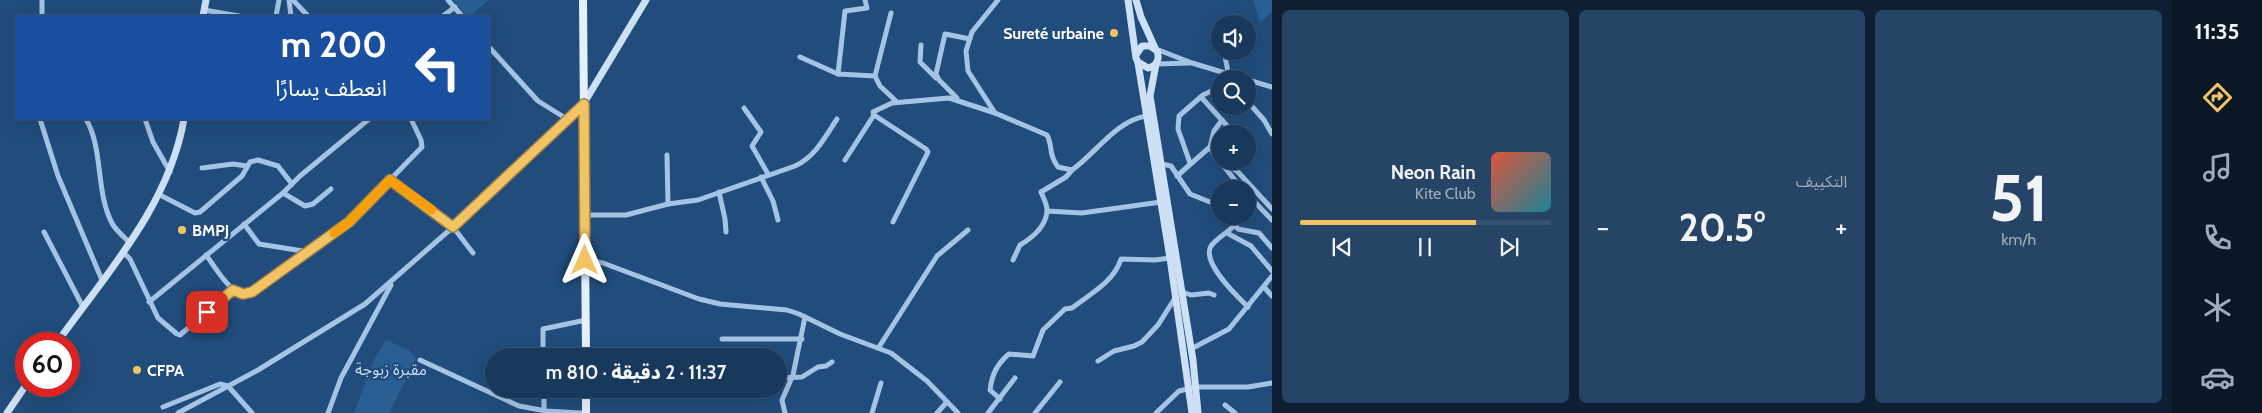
<!DOCTYPE html>
<html lang="ar">
<head>
<meta charset="utf-8">
<style>
	body { margin:0; font-family:Cabin,"Noto Sans Arabic",sans-serif; background:#264465; color:#f1f3f6; direction:rtl; height:100vh; display:flex; flex-direction:column; font-size:19px; white-space:nowrap }
	* { box-sizing:border-box; margin:0 }
	p { font-size:16px; color:#9facbb }
	.icon { flex:none; width:28px; height:28px; fill:none; stroke:currentColor; stroke-width:2; stroke-linecap:round; stroke-linejoin:round }
	.map { position:relative; flex:1; overflow:hidden; direction:ltr }
	.drawer { display:flex; flex-direction:column; gap:10px; padding:10px; background:#0e1f33; width:900px }
	.drawer>* { flex:none }
	.top-card { position:absolute; left:15px; top:15px; width:475px; height:105px; border-radius:0px; box-shadow:0 5px 20px #0002,0 0 0 1px #375372; direction:rtl; background:#1a4fa0; color:#fff; overflow:hidden }
	.tools { position:absolute; left:1211px; top:15px; display:grid; gap:10px }
	.tools a { display:grid; place-items:center; width:45px; height:45px; border-radius:50%; background:#19395c; box-shadow:0 5px 20px #0002,0 0 0 1px #375372; font-size:25px }
	.speed { position:absolute; left:15px; top:332px; display:flex; gap:10px; font-size:25px; font-weight:700; text-align:center }
	.speed>* { display:grid; place-content:center; width:65px; height:65px; border-radius:50%; background:#19395c; box-shadow:0 5px 20px #0002,0 0 0 1px #375372; line-height:1 }
	.speed .limit { border:8px solid #d22; background:#fff; color:#111 }
	.pin { position:absolute; display:grid; place-items:center; width:42px; height:42px; color:#fff; margin:-21px; border-radius:10px; box-shadow:0 2px 8px #0006 }
	.me { position:absolute; width:55px; margin:-28px; rotate:0deg; stroke-linejoin:round; filter:drop-shadow(0 0 4px #0008) }
	.turn { display:flex; align-items:center; gap:18px; height:105px; padding:0 20px; font-size:22px }
	.turn .icon { width:65px; height:65px; stroke-width:2.5 }
	.turn b { display:block; font-size:35px; line-height:42px }
	.big { font-size:38px; font-weight:800; line-height:1.1 }
	.drawer .card { flex:1; display:flex; flex-direction:column; justify-content:center; gap:8px; min-width:0; padding:0 18px; border-radius:8px; background:#264465 }
	.drawer .dial { align-items:center; gap:0 }
	.dial b { font-size:65px; line-height:1 }
	.song { display:flex; align-items:center; gap:15px }
	.cover { width:60px; height:60px; border-radius:8px; background:linear-gradient(135deg,hsl(10 70% 55%),hsl(190 70% 35%)) }
	.played { height:5px; border-radius:2px; background:linear-gradient(90deg,#f2c365 70%,#375372 70%) }
	.keys { display:flex; justify-content:space-around; direction:ltr }
	.heat { display:flex; justify-content:space-between; align-items:center; font-size:28px; direction:ltr }
	.drawer .tiles { flex:1; display:grid; gap:10px; grid-template-columns:repeat(3,1fr) }
	.trip { position:absolute; left:485px; top:348px; width:302px; height:50px; border-radius:25px; background:#19395c; box-shadow:0 5px 20px #0002,0 0 0 1px #375372; font-weight:800; line-height:50px; text-align:center; direction:rtl }
	main { display:flex; flex:1; min-height:0 }
	.tabs { display:flex; flex-direction:column; width:90px; justify-content:space-around; align-items:center; background:#0a1725; color:#9facbb }
	.tabs .icon { width:35px; height:35px }
	.tabs .active { color:#f2c365 }
	.tabs b { font-size:22px; color:#f1f3f6 }
	.map>svg:first-child { display:block }
</style>
</head>
<body>
<main>
<nav class="tabs">
<b>11:35</b>
<svg class="icon active" aria-label="directions" viewBox="0 0 24 24"><path d="M12 3l9 9-9 9-9-9zM9 14v-3h6M13 9l2 2-2 2"/></svg>
<svg class="icon" aria-label="music" viewBox="0 0 24 24"><path d="M9 18V5l10-2v13"/><circle cx="6" cy="18" r="3"/><circle cx="16" cy="16" r="3"/></svg>
<svg class="icon" aria-label="phone" viewBox="0 0 24 24"><path d="M5 4h4l2 5-3 2q2 4 5 5l2-3 5 2v4C11 20 4 13 5 4z"/></svg>
<svg class="icon" aria-label="climate" viewBox="0 0 24 24"><path d="M12 3v18M4 7l16 10M4 17L20 7"/></svg>
<svg class="icon" aria-label="car" viewBox="0 0 24 24"><path d="M5 17H2v-5l4-1 3-4h7l3 4 3 1v5h-3M9 17h6M6 11h13"/><circle cx="7" cy="17" r="2"/><circle cx="17" cy="17" r="2"/></svg>
</nav>
<section class="drawer">
<div class="tiles">
<div class="card dial"><b>51</b><p>km/h</p></div>
<div class="card"><p>التكييف</p>
<div class="heat"><a>−</a><b class="big">20.5°</b><a>+</a></div>
</div>
<div class="card">
<div class="song"><i class="cover"></i><div><b>Neon Rain</b><p>Kite Club</p></div></div>
<div class="played"></div>
<div class="keys"><svg class="icon" aria-label="previous" viewBox="0 0 24 24"><path d="M18 5L8 12l10 7zM5 5v14"/></svg><svg class="icon" aria-label="pause" viewBox="0 0 24 24"><path d="M8 5v14M16 5v14"/></svg><svg class="icon" aria-label="next" viewBox="0 0 24 24"><path d="M6 5l10 7-10 7zM19 5v14"/></svg></div>
</div>
</div>
</section>
<div class="map">
<svg width="1272" height="413" viewBox="0 0 1272 413">
	<rect width="100%" height="100%" fill="#214c7b"/>
	<g fill="#2b5f93">
		<polygon points="453,0 489,0 470,16 467,16"/>
		<polygon points="1253,0 1272,0 1272,12 1260,23"/>
		<polygon points="386,340 409,350 416,359 389,413 354,413 374,360"/>
	</g>
	<g fill="none" stroke-linecap="round" stroke-linejoin="round">
		<g stroke="#a4c4e6" stroke-width="5">
			<polyline points="42,0 42,16"/>
			<polyline points="289,0 291,16"/>
			<polyline points="293,0 308,16"/>
			<polyline points="448,0 462,16"/>
			<path d="M998,0L972,32L966,51L968,71L995,113L1047,135C1053,146 1048,154 1058,167L1072,170C1096,153 1116,121 1146,116"/>
			<polyline points="204,10 239,16"/>
			<polyline points="891,13 875,76 880,86 897,102"/>
			<polyline points="276,16 279,0"/>
			<polyline points="443,16 455,7"/>
			<polyline points="1233,24 1236,23"/>
			<polyline points="921,45 920,62 936,78"/>
			<polyline points="489,47 538,101 567,119"/>
			<polyline points="1156,49 1192,63 1272,87"/>
			<polyline points="1224,51 1228,72"/>
			<polyline points="800,57 838,74 875,76"/>
			<polyline points="1156,64 1189,63"/>
			<polyline points="838,74 845,11 867,8 865,0"/>
			<polyline points="1201,97 1230,129"/>
			<polyline points="957,98 939,80 936,74 945,34 970,39"/>
			<polyline points="1248,102 1264,120 1272,134"/>
			<polyline points="744,108 761,132 752,146 768,174"/>
			<polyline points="40,119 58,176 102,280"/>
			<path d="M86,119C104,150 95,193 113,225C117,231 124,237 129,242"/>
			<polyline points="145,119 153,142 170,172"/>
			<polyline points="1210,147 1214,131 1222,120"/>
			<polyline points="667,155 668,204"/>
			<polyline points="845,160 874,115"/>
			<polyline points="1190,163 1178,129 1179,116 1203,95 1220,87"/>
			<polyline points="1162,164 1171,166 1190,194 1220,206"/>
			<polyline points="1222,164 1242,189"/>
			<polyline points="202,168 233,164 247,166"/>
			<polyline points="1177,176 1210,147 1216,158 1238,172 1272,209"/>
			<polyline points="761,177 773,201 778,220"/>
			<polyline points="390,180 453,227 473,253"/>
			<polyline points="719,192 725,219 726,232"/>
			<polyline points="283,193 305,206 313,204 331,189"/>
			<polyline points="160,195 195,213 200,212 242,176 250,162 258,160 278,166 292,184"/>
			<polyline points="1248,195 1272,220"/>
			<polyline points="1047,211 1082,213 1161,202"/>
			<path d="M585,215H626L668,204L698,200L795,166C815,157 825,137 837,119"/>
			<polyline points="1228,216 1238,229 1259,233 1272,248"/>
			<polyline points="893,222 928,152 926,149 874,115 873,112 892,103 949,98 995,113"/>
			<polyline points="244,224 259,244 309,252"/>
			<path d="M1235,225C1228,232 1216,239 1211,246C1201,263 1238,297 1248,307"/>
			<polyline points="44,232 83,307"/>
			<polyline points="1227,233 1251,246 1272,271"/>
			<polyline points="123,252 130,259 158,318 177,334 180,335 233,290"/>
			<path d="M206,255C217,269 232,300 252,292L349,222L422,147L421,140L411,119"/>
			<polyline points="585,260 603,263 699,299 720,304 787,310 799,314 840,334 891,353 927,381 958,413"/>
			<path d="M1013,260L1020,245C1032,238 1045,228 1047,212C1048,206 1043,197 1041,192L1066,177L1072,170"/>
			<polyline points="1264,287 1272,296"/>
			<polyline points="1182,292 1191,295 1209,293 1214,295"/>
			<polyline points="149,302 283,193 300,176 369,119"/>
			<polyline points="722,339 802,339"/>
			<polyline points="879,347 937,256 968,230"/>
			<polyline points="1191,349 1229,329 1272,276"/>
			<polyline points="543,356 543,329 586,320"/>
			<polyline points="594,356 635,355"/>
			<polyline points="420,360 519,406 546,411 581,413"/>
			<polyline points="1098,361 1114,351 1134,346 1142,342 1158,325 1175,298"/>
			<polyline points="779,378 802,377 818,367 826,366 832,362"/>
			<polyline points="544,389 544,411"/>
			<polyline points="636,389 638,389"/>
			<path d="M1000,399L990,390C992,374 997,364 1009,354L1033,356L1043,330L1065,309L1072,308C1090,294 1114,282 1121,259L1155,260L1170,258"/>
			<polyline points="1225,405 1235,413"/>
			<polyline points="163,407 220,384 228,386 252,413"/>
			<polyline points="178,413 258,370 365,304 453,227 584,104"/>
			<polyline points="328,413 341,378 391,285"/>
			<polyline points="785,413 782,400 793,375 805,317"/>
			<polyline points="872,413 881,383"/>
			<polyline points="937,413 947,402"/>
			<polyline points="988,413 1015,378"/>
			<polyline points="1035,413 1060,382"/>
			<polyline points="1156,413 1179,391 1196,387 1248,387 1272,383"/>
		</g>
		<g stroke="#cee0f5" stroke-width="7">
			<path d="M1128,0L1136,58L1138,62L1148,68C1157,66 1160,59 1157,51L1150,46H1142L1136,55"/>
			<polyline points="1136,0 1141,17 1155,48"/>
			<polyline points="203,16 206,0"/>
			<polyline points="1138,63 1170,258 1192,413"/>
			<polyline points="1156,64 1150,96 1193,360 1198,413"/>
			<polyline points="584,103 646,0"/>
			<path d="M56,344C106,274 169,206 184,119"/>
			<polyline points="7,413 26,385"/>
		</g>
		<g stroke="#e5effd" stroke-width="8">
			<polyline points="583,0 586,356"/>
			<polyline points="586,389 586,413"/>
		</g>
	</g>
	<g fill="none" stroke-linecap="round" stroke-linejoin="round">
		<g stroke="#9d7f42" stroke-width="12">
			<polyline id="route" points="207,312 233,290 243,294 252,292 349,222 390,180 453,227 584,104 585,260"/>
		</g>
		<use href="#route" stroke="#f2c365" stroke-width="9"/>
		<polyline stroke="#f59e0b" stroke-width="9" points="334,233 349,222 390,180 432,210"/>
	</g>
	<g fill="#f2c365" stroke="#214c7b" stroke-width="2">
		<circle cx="1114" cy="33" r="5"/>
		<circle cx="182" cy="230" r="5"/>
		<circle cx="137" cy="370" r="5"/>
	</g>
	<g text-anchor="middle" dominant-baseline="central" stroke-width="5" stroke-linejoin="round" paint-order="stroke">
		<g font-size="16" font-weight="bold" fill="#fff" stroke="#214c7b" text-anchor="start">
			<text x="1104" y="33" text-anchor="end">Sureté urbaine</text>
			<text x="192" y="230">BMPJ</text>
			<text x="147" y="370">CFPA</text>
		</g>
		<g font-size="16" fill="#c7def5" stroke="#214c7b">
			<text x="391" y="369">مقبرة زبوجة</text>
		</g>
	</g>
</svg>
<div class="tools">
<a><svg class="icon" aria-label="sound" viewBox="0 0 24 24"><path d="M4 9h4l5-4v14l-5-4H4zM17 9q2 3 0 6"/></svg></a>
<a><svg class="icon" aria-label="search" viewBox="0 0 24 24"><circle cx="10" cy="10" r="6"/><path d="M15 15l6 6"/></svg></a>
<a>+</a>
<a>−</a>
</div>
<div class="speed"><div class="limit">60</div></div>
<div class="pin" style="left:207px;top:312px;background:#d93025"><svg class="icon" aria-label="arrive" viewBox="0 0 24 24"><path d="M6 21V4h12l-3 4 3 4H6"/></svg></div>
<svg class="me" style="left:585px;top:260px" viewBox="-20 -20 40 40"><path d="M0-17L14 15 0 8-14 15z" fill="#f2c365" stroke="#fff" stroke-width="4"/></svg>
<div class="trip">11:37 · 2 دقيقة · 810 m</div>
<div class="top-card">
<div class="turn"><svg class="icon" aria-label="left" viewBox="0 0 24 24"><path d="M17 20v-9H6M10 6l-5 5 5 5"/></svg><div><b>200 m</b>انعطف يسارًا</div></div>
</div>
</div>
</main>
</body>
</html>
